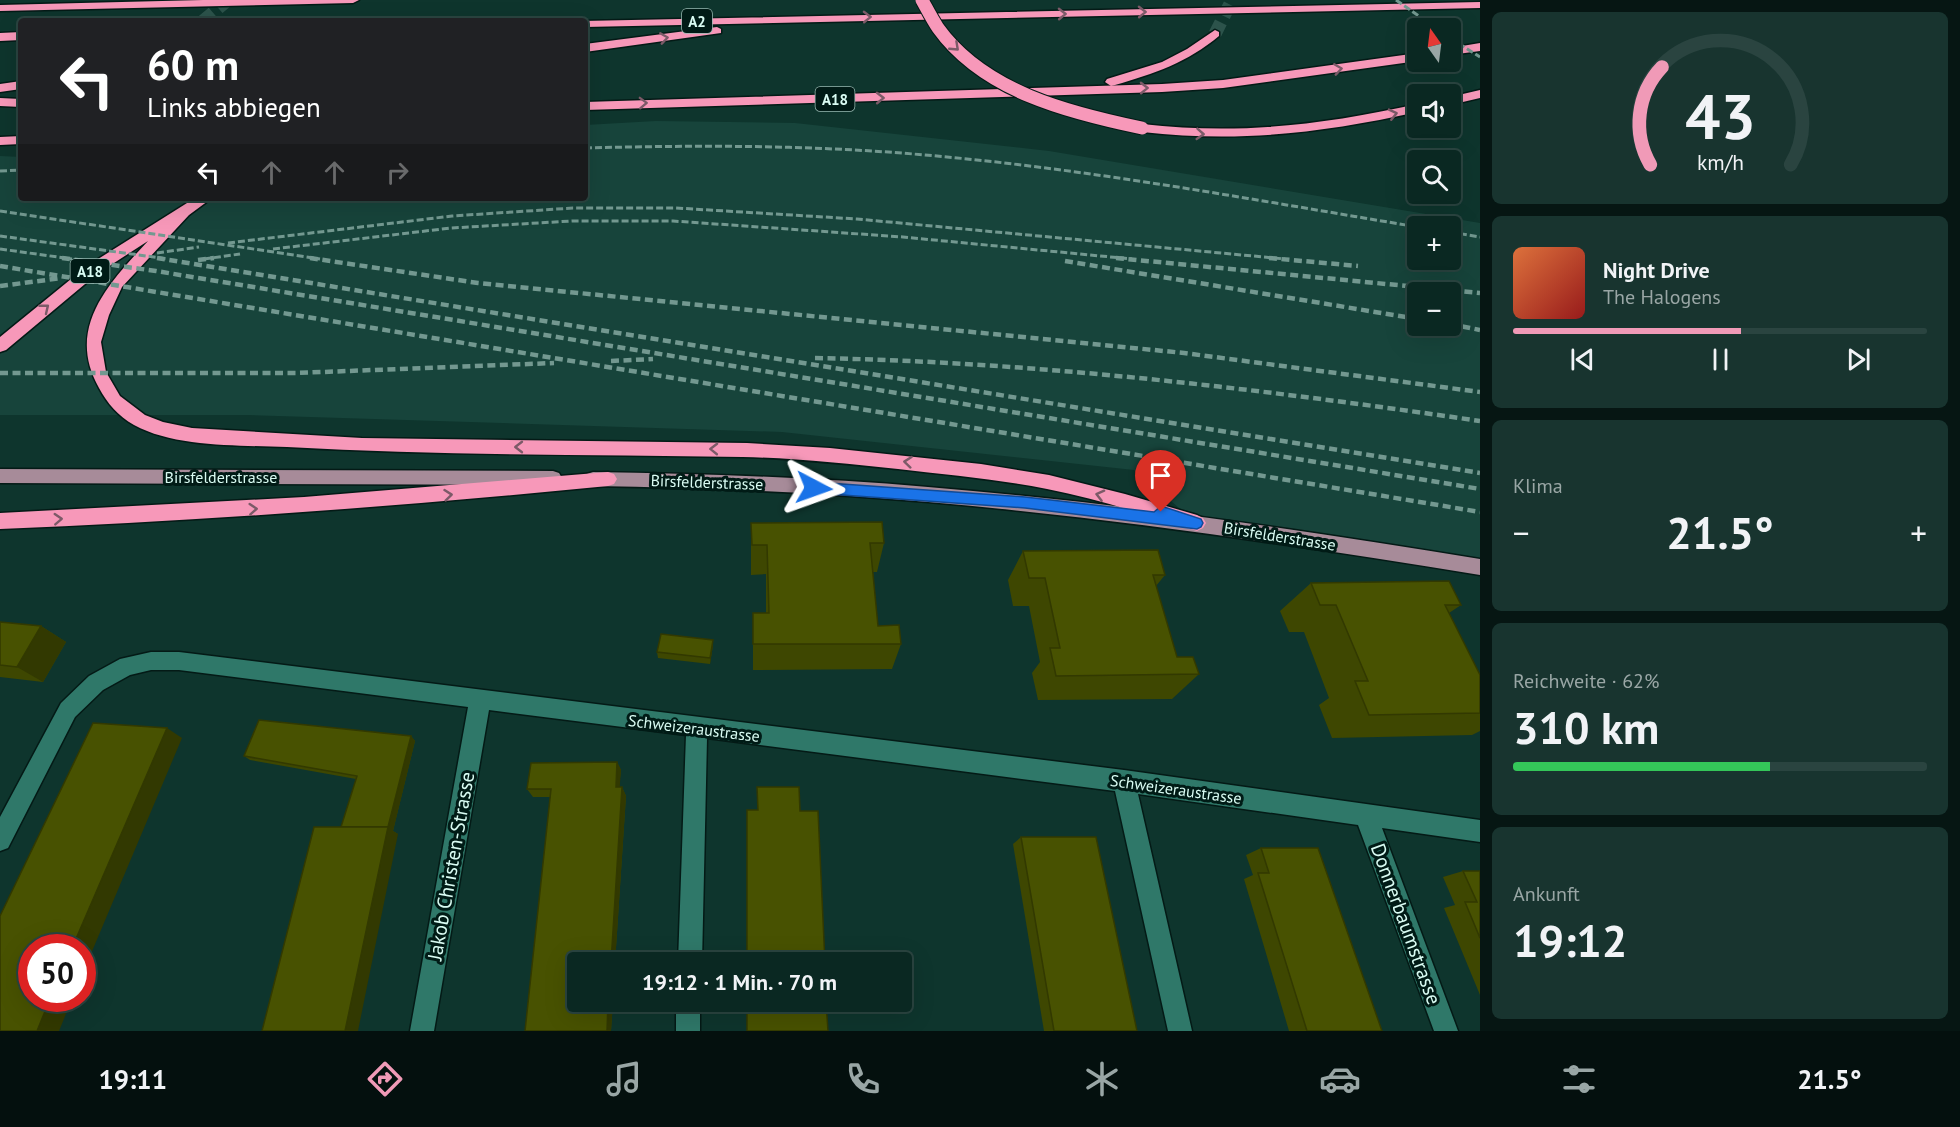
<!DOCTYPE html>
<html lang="de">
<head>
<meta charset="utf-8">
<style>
	body { margin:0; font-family:"PT Sans",sans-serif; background:#18342f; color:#f1f3f6; height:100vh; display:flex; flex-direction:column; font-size:22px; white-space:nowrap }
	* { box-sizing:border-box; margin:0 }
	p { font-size:20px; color:#99a6a5 }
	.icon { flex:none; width:33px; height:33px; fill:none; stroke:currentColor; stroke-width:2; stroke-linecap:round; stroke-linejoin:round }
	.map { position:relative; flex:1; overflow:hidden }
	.side { display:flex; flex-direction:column; gap:12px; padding:12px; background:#061613; width:480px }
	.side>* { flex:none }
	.top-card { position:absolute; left:18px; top:18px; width:570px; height:183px; border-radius:6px; box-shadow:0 6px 24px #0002,0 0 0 2px #2a4440; background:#202124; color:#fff; overflow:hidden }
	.needle { width:39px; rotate:346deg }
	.tools { position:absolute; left:1407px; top:18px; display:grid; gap:12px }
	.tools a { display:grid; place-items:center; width:54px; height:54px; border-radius:6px; background:#0a2822; box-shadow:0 6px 24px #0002,0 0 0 2px #2a4440; font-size:30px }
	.speed { position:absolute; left:18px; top:934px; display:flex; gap:12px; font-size:30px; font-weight:700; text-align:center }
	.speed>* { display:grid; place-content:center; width:78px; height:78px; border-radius:50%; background:#0a2822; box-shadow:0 6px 24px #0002,0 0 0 2px #2a4440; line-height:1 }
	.speed .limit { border:9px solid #d22; background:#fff; color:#111 }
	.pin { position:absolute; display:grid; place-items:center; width:51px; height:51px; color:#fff; margin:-62px -26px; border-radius:50% 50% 50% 0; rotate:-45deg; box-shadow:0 0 6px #0007 }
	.pin .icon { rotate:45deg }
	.me { position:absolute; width:66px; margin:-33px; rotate:94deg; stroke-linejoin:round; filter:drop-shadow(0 0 4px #0008) }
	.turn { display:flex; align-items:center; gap:21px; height:126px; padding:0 30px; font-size:27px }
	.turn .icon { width:78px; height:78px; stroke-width:2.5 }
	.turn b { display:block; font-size:42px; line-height:51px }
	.lanes { display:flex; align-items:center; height:57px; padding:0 30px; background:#0003; justify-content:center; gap:30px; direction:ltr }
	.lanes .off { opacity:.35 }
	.big { font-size:45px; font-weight:600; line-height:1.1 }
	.side .tile { flex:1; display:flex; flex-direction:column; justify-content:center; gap:9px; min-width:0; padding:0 21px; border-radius:9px; background:#18342f }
	.side .dial { align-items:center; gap:0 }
	.dial svg { height:156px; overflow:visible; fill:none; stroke:#2a4440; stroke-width:7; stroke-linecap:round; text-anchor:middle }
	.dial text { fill:#f1f3f6; stroke:none }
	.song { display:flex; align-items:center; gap:18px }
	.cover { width:72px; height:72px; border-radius:9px; background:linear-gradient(135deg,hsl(20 70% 55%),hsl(0 70% 35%)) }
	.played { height:6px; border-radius:3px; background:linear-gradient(90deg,#f09ab7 55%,#2a4440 55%) }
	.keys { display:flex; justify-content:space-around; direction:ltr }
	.heat { display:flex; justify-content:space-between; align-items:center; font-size:33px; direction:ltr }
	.charge { height:9px; border-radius:4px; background:linear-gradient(90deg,#34c759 62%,#2a4440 0) }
	.trip { position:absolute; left:567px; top:952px; width:345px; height:60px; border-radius:6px; background:#0a2822; box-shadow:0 6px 24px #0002,0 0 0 2px #2a4440; font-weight:600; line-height:60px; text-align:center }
	.tab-bar { display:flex; height:96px; justify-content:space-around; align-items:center; background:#04100e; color:#99a6a5 }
	.tab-bar .icon { width:42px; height:42px }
	.tab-bar .current { color:#f09ab7 }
	.tab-bar b { font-size:27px; color:#f1f3f6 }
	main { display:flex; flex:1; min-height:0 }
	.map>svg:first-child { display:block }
</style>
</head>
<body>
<main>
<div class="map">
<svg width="1480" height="1031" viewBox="0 0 1480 1031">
	<rect width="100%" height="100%" fill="#0e352d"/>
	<path fill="#17443b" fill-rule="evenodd" d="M656,121L795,123L1049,151L1480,223V567L1197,523L1134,470L782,432L249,415H0V156L21,157V198H585V125ZM1418,226H1450V260H1418ZM1418,292H1450V326H1418Z"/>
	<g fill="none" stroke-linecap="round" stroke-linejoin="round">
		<g stroke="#2c534b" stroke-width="13" stroke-dasharray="13 7" stroke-linecap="butt">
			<polyline points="203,21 228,0"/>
			<polyline points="1215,34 1232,0"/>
		</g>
		<g stroke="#041a16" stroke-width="3">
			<g id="minor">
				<polygon points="151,652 179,652 1124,770 1480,820 1480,842 1382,828 1458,1031 1434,1031 1358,825 1138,794 1192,1031 1168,1031 1115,791 707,738 702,963 678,963 686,735 489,710 434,1031 410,1031 468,707 179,670 151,670 130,675 103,690 75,717 8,848 0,851 0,817 61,703 89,676 120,659"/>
				<rect x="676" y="1002" width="24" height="29"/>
			</g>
		</g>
		<g stroke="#041a16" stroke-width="3">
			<g id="major">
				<polygon points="0,469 553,471 559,473 562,478 559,483 553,485 0,483"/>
				<path d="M593,472C705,474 816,477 928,487C1113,502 1297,529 1480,559V575C1297,545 1113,518 928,502C816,492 705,488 593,486L587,484L584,479L587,474Z"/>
			</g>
		</g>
		<g stroke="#041a16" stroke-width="3">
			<g id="highway">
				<polygon points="203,0 359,0 353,3 0,11 0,5"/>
				<polygon points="1480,2 1480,8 585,27 585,21 583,21"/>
				<polygon points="717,27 721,29 721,33 585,52 585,44"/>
				<path d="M1215,30L1219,32V36C1188,62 1154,74 1115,85L1111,86L1105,82L1107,79L1162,62L1187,49Z"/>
				<polygon points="21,32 21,40 0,41 0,33"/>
				<polygon points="1480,43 1480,51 1450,55 1450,48"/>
				<polygon points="1418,53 1418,61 1223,88 1162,92 585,110 585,102 1162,84 1223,80"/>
				<polygon points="21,81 21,89 0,92 0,84"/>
				<polygon points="1480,90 1480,98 1450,105 1450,97"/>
				<polygon points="0,98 21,99 21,107 0,106"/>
				<path d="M1418,104V112C1321,133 1241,143 1142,132L1136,128L1142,124C1240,135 1321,125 1418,104Z"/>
				<polygon points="21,136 21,144 0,145 0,137"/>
				<path d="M195,198H212L189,215L122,287L109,315L101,342L106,372L120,396L145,415L163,422L192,428L362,438L747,443L830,448L981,464L1049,475L1125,494L1197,515L1203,518L1206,523L1203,528L1197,531C1147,515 1098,499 1047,489C998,479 948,475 898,469C847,464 795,458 743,457C591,454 439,456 287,447C240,445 176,448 134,425C118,416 107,403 99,388C65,328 109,283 148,241L97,274L6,350L0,352V337L87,266Z"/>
				<path d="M608,472L614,474L617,479L614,484L608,486C406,506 203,521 0,529V513L304,497Z"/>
			</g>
		</g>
		<use href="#minor" fill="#2f7869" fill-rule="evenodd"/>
		<use href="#major" fill="#a78b99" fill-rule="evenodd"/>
		<use href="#highway" fill="#f798b9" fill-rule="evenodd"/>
		<g stroke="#739890" stroke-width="3" stroke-dasharray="7 3" stroke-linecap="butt">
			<polyline points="1396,0 1436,28"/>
			<polyline points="1450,38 1480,57"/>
			<path d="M585,148C698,145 812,145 925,155C1090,169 1254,200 1418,227"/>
			<polyline points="0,171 21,170"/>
			<polyline points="0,211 320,259"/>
			<polyline points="1450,232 1480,237"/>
			<polyline points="0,236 168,259"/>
			<polyline points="228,243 452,216 573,208 676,208 857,219 1285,259"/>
			<polyline points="0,249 72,259"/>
			<polyline points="273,249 451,228 572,221 673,221 903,237 1132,259"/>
			<polyline points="157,253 199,247"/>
			<polyline points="204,259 240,254"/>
		</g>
		<g stroke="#739890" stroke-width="4.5" stroke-dasharray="8 4.5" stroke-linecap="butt">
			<polyline points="62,258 156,271 1480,489"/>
			<polyline points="157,258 1480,473"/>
			<polyline points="310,258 478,283 1184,353 1480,392"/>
			<polyline points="1116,258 1480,293"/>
			<polyline points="1269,258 1358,266"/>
			<polyline points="198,260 214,258"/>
			<polyline points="1065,261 1418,319"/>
			<polyline points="0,266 1480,512"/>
			<polyline points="0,286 62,278"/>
			<polyline points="1450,324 1480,330"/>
			<path d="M815,358C1039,362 1259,389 1480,421"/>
			<polyline points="611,361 653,359"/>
			<polyline points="0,373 296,373 554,363"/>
		</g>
		<g stroke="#041a16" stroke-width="15" stroke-linecap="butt">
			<path id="highway-bridge" d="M922,0C927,9 932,19 938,28C984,92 1070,113 1142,128"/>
		</g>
		<use href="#highway-bridge" stroke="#f798b9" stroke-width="13"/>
	</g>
	<g fill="#3e4701">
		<polygon points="751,523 884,543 877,572 873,572 878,626 901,644 892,669 753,670 753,613 766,613 766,574 751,575"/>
		<polygon points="1023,551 1165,575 1156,586 1177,657 1199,674 1172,699 1038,700 1032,673 1040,662 1029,606 1013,606 1008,580"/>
		<polygon points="1311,583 1461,605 1449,613 1480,675 1480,731 1472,735 1332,738 1319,705 1329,698 1304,632 1289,632 1280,611"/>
		<polygon points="0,622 41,626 66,642 43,682 0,677"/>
		<polygon points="713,645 710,664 658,658 657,652"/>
		<polygon points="411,736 415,741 393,831 398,834 341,827 356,779 250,760 244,756"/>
		<polygon points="617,762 621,770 619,787 622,787 626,796 615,963 578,963 578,1002 613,1002 611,1031 525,1031 551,797 533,797 527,789"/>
		<polygon points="1021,837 1137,1031 1044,1031 1013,844"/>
		<polygon points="1261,848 1382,1031 1289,1031 1244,879 1253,875 1246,855"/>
		<polygon points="1463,871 1480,871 1480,995 1444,908 1455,905 1443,877"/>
	</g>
	<g fill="#323901">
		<polygon points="41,626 66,642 43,682 17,667"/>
		<polygon points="713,640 713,645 710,664 710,658"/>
		<polygon points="167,728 182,738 82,975 82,948 72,948"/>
		<polygon points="411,736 415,741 393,831 398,834 358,1031 345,1031 387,831"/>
		<polygon points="617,762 621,770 619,796 616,787"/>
		<polygon points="622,787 626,796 615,963 611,963"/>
		<polygon points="50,999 72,999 59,1031 37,1031"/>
		<polygon points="608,1002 613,1002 611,1031 607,1031"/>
	</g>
	<g fill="#485201" stroke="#323901" stroke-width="1.5">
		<polygon points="882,522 884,543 870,543 878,626 899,625 901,644 753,644 753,613 769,613 767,545 752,545 751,523"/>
		<polygon points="1158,550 1165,575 1153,575 1177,657 1193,657 1199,674 1056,676 1050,648 1060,648 1045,578 1029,578 1023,551"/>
		<polygon points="1449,581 1461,605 1445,605 1480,675 1480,713 1369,715 1355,681 1368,681 1336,605 1320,605 1311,583"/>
		<polygon points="0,622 41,626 17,667 0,665"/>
		<polygon points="661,634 713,640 710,658 657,652"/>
		<polygon points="259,720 411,736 388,827 341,827 357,776 244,756"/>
		<polygon points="93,723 167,728 72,948 32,948 32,999 50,999 37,1031 0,1031 0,916"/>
		<polygon points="617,762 616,787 622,787 611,963 578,963 578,1002 608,1002 607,1031 525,1031 551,789 527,789 531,763"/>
		<polygon points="757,787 799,787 800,811 818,811 825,963 747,963 747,810 758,810"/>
		<polygon points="314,827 388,827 345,1031 262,1031"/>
		<polygon points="1021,837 1096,837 1137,1031 1054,1031"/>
		<polygon points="1261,848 1318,848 1382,1031 1307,1031 1258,873 1269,873"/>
		<polygon points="1463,871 1480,871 1480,938 1465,902 1477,902"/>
		<polygon points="747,1002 826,1002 828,1031 747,1031"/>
	</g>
	<defs><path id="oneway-chevron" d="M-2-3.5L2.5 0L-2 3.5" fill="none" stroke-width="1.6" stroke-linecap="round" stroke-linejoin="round" transform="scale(1.5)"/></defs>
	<g stroke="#7c5a68">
		<use href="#oneway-chevron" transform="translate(1142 12) rotate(-1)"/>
		<use href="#oneway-chevron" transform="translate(1062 14) rotate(-1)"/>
		<use href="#oneway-chevron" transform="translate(867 17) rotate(-1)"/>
		<use href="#oneway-chevron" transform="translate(664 38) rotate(-8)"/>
		<use href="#oneway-chevron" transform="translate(955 47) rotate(43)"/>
		<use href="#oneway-chevron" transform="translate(1338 69) rotate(-8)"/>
		<use href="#oneway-chevron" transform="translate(1144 88) rotate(-1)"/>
		<use href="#oneway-chevron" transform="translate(880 98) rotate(-1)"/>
		<use href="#oneway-chevron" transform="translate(643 103) rotate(-2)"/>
		<use href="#oneway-chevron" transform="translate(1393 114) rotate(-13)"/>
		<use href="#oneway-chevron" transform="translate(1200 134) rotate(4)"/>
		<use href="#oneway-chevron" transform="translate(45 308) rotate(-39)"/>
		<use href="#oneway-chevron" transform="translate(519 447) rotate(-180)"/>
		<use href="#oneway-chevron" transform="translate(714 449) rotate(-179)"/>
		<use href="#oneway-chevron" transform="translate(908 462) rotate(-174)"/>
		<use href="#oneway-chevron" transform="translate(448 495) rotate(-6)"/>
		<use href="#oneway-chevron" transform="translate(1100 495) rotate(-166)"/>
		<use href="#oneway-chevron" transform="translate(253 509) rotate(-4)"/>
		<use href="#oneway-chevron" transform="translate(58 519) rotate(-3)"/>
	</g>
	<polygon fill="#1a73e8" stroke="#114b97" stroke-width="1.5" points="814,482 1025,497 1154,512 1161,506 1201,519 1203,523 1201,527 1197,529 1025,508 814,493 808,488"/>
	<g text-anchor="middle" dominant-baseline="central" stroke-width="6" stroke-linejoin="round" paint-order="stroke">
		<g fill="#001b16" stroke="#98b8b1" stroke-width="1.5">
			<rect x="682" y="9" width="30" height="24" rx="4.5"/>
			<rect x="815.5" y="87" width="39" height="24" rx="4.5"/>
			<rect x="70.5" y="259" width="39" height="24" rx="4.5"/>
		</g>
		<g font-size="15" font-weight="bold" fill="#d9fcf3">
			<text x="697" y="21">A2</text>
			<text x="835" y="99">A18</text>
			<text x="90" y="271">A18</text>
		</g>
		<g font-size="16" fill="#d9fcf3" stroke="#001b16">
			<text x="221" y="477">Birsfelderstrasse</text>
			<text transform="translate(707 482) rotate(2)">Birsfelderstrasse</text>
			<text transform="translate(1280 536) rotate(9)">Birsfelderstrasse</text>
			<text transform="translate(694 728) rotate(7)">Schweizeraustrasse</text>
			<text transform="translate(1176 789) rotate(8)">Schweizeraustrasse</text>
		</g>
		<g font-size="20" fill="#d9fcf3" stroke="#001b16">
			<text transform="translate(451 866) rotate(-80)">Jakob Christen-Strasse</text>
			<text transform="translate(1406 924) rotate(70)">Donnerbaumstrasse</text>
		</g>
	</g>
</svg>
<div class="tools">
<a><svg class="needle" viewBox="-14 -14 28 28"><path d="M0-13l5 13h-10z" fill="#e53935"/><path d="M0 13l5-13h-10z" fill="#99a6a5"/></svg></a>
<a><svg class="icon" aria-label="sound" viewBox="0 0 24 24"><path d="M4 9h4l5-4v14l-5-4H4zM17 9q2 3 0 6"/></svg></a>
<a><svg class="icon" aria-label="search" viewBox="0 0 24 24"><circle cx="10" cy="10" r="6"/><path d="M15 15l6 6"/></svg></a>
<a>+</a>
<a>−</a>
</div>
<div class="speed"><div class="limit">50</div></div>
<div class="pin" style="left:1161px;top:512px;background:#d93025"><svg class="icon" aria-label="arrive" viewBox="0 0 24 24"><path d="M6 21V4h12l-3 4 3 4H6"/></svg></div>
<svg class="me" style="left:814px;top:488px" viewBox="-20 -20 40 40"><path d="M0-17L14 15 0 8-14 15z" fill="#1a73e8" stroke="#fff" stroke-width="4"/></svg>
<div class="trip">19:12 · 1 Min. · 70 m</div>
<div class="top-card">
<div class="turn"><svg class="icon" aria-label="left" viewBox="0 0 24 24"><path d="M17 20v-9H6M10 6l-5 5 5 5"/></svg><div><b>60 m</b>Links abbiegen</div></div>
<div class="lanes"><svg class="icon" aria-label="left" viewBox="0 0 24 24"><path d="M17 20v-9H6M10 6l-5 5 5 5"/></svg><svg class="icon off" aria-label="ahead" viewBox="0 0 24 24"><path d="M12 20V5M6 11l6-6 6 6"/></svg><svg class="icon off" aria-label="ahead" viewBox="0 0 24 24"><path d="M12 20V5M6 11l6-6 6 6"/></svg><svg class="icon off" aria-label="right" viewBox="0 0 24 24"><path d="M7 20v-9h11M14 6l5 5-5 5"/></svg></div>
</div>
</div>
<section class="side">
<div class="tile dial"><svg viewBox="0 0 100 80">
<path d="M14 69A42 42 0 1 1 86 69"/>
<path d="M14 69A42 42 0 0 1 20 19" stroke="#f09ab7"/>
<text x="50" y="56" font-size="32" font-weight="700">43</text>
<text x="50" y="72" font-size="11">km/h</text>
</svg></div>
<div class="tile">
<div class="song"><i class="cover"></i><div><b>Night Drive</b><p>The Halogens</p></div></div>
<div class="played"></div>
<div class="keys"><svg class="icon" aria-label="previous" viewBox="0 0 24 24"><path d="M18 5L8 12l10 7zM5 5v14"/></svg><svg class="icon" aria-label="pause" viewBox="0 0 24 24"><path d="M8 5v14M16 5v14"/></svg><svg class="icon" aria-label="next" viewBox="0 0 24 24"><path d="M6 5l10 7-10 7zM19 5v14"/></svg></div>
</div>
<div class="tile"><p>Klima</p>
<div class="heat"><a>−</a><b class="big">21.5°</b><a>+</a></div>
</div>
<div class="tile"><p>Reichweite · 62%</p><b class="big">310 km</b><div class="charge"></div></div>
<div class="tile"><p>Ankunft</p><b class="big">19:12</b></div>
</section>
</main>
<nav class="tab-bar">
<b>19:11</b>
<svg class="icon current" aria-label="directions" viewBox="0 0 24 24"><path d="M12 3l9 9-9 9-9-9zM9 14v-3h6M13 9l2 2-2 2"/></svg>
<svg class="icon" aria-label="music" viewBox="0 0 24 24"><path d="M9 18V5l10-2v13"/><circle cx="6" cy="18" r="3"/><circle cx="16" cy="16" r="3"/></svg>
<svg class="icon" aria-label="phone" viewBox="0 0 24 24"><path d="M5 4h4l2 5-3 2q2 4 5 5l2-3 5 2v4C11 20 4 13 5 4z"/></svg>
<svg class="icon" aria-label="climate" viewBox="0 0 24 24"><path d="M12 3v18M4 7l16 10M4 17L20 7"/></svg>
<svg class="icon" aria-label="car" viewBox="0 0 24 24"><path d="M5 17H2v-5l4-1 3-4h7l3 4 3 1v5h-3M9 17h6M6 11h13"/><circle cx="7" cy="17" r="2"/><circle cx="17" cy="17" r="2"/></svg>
<svg class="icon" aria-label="filters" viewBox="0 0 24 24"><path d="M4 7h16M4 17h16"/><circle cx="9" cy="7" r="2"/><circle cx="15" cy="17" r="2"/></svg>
<b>21.5°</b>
</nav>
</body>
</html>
